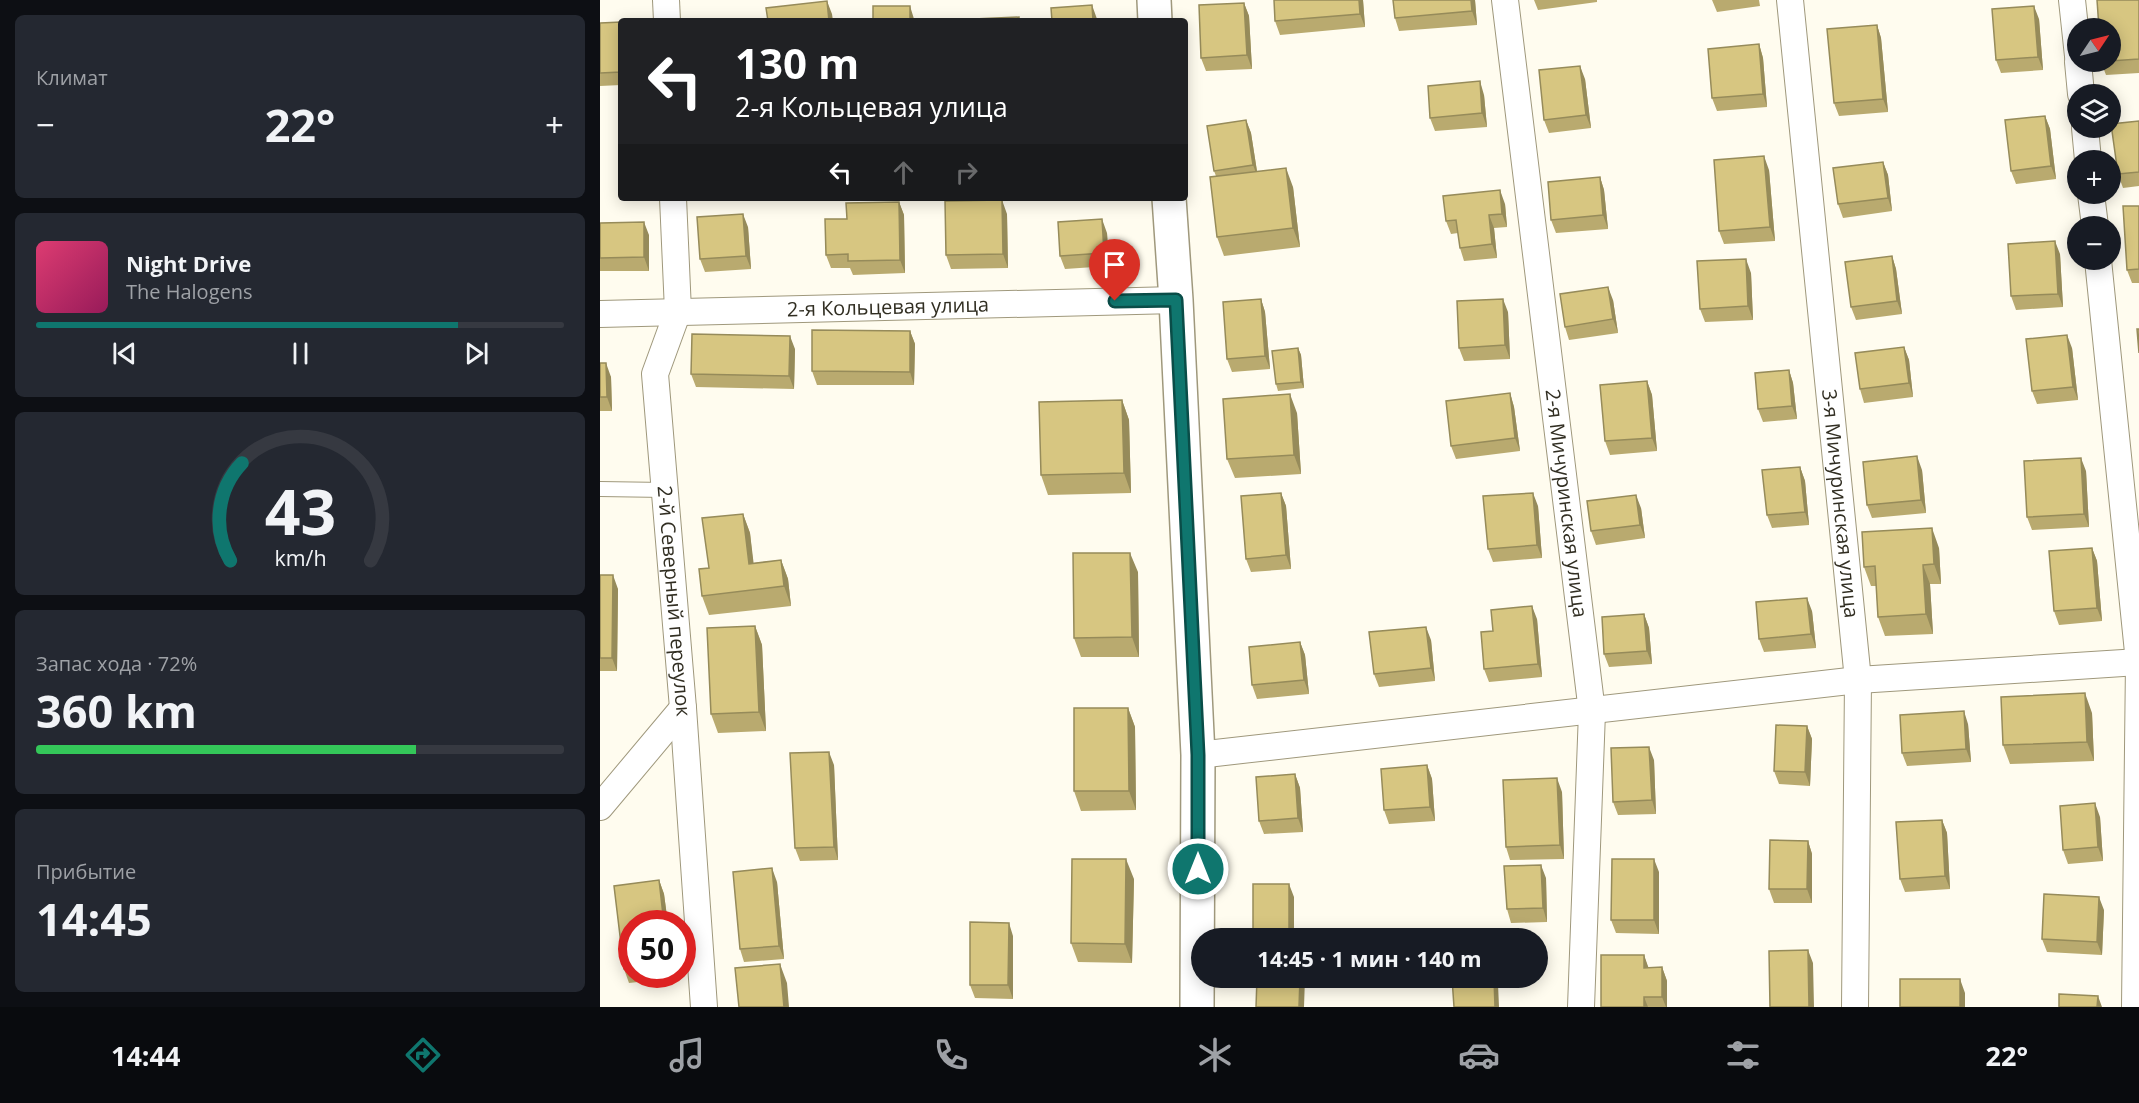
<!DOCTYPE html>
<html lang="ru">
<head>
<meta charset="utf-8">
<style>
  body { margin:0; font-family:"Open Sans",sans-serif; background:#242831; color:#f1f3f6; height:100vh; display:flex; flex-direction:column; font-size:22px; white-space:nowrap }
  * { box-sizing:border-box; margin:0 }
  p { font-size:20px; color:#9ea1a6 }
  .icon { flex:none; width:33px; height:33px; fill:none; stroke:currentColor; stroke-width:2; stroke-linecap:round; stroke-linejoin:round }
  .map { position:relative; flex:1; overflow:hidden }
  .side { display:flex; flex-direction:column; gap:15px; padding:15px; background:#0d0f14; width:600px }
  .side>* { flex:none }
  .banner { position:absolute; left:18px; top:18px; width:570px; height:183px; border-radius:6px; box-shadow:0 3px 15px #0003; background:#202124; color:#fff; overflow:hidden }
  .needle { width:39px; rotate:55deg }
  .fabs { position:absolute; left:1467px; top:18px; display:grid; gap:12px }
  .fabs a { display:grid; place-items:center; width:54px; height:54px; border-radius:50%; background:#171b24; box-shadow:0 3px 15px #0003; font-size:30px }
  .speed { position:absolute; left:18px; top:910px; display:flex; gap:12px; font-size:30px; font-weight:700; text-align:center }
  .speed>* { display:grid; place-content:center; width:78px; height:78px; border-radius:50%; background:#171b24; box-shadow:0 3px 15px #0003; line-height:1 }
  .speed .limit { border:9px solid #d22; background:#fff; color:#111 }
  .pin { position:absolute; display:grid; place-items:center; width:51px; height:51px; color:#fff; margin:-62px -26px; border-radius:50% 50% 50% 0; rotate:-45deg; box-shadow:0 0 6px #0007 }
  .pin .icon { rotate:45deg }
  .me { position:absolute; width:66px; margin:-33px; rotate:0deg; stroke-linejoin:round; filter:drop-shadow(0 0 4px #0008) }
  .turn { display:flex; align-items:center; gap:21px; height:126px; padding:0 18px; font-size:27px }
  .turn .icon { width:78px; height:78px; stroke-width:2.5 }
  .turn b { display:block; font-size:42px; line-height:51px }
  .lanes { display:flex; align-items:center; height:57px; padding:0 18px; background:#0003; justify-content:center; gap:30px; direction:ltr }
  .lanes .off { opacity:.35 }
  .big { font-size:45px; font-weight:700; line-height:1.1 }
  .side .tile { flex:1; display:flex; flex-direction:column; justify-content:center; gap:9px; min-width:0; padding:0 21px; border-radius:9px; background:#242831 }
  .side .dial { align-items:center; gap:0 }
  .dial svg { height:156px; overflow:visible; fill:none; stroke:#363941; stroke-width:7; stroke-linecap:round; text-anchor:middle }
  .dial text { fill:#f1f3f6; stroke:none }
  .song { display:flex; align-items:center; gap:18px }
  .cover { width:72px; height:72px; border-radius:9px; background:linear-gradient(135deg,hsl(340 70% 55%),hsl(330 70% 35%)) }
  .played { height:6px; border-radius:3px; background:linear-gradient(90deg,#0f766e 80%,#363941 80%) }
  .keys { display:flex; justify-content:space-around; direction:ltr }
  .heat { display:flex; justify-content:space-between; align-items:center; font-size:33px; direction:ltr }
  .charge { height:9px; border-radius:4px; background:linear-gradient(90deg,#34c759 72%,#363941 0) }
  .trip { position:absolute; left:591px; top:928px; width:357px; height:60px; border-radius:30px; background:#171b24; box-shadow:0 3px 15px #0003; font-weight:700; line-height:60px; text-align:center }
  .menu { display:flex; height:96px; justify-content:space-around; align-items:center; background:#090b0e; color:#9ea1a6 }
  .menu .icon { width:42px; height:42px }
  .menu .current { color:#0f766e }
  .menu b { font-size:27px; color:#f1f3f6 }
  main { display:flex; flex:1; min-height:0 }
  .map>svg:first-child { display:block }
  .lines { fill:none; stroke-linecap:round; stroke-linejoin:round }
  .lane-casing { stroke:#9f987c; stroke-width:16 }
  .street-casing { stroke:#9f987c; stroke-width:28 }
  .secondary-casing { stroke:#9f987c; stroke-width:36 }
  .lane { stroke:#fff; stroke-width:14 }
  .street { stroke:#fff; stroke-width:26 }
  .secondary { stroke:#fff; stroke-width:33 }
  .wall { fill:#b9aa6f }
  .shaded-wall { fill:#968b5a }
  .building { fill:#d7c681; stroke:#968b5a; stroke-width:1.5 }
  .route-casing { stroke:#0a4d48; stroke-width:15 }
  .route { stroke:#0f766e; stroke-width:10 }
  .labels { text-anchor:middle; stroke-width:6; stroke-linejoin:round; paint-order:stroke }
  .street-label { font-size:20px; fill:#312e22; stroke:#fff }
</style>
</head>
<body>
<main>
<section class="side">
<div class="tile"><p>Климат</p>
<div class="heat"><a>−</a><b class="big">22°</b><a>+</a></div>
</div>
<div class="tile">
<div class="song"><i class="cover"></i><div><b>Night Drive</b><p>The Halogens</p></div></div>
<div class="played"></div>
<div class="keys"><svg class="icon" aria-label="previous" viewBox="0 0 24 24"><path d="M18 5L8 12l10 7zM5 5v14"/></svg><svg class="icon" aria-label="pause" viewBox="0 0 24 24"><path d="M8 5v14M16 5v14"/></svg><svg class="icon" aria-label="next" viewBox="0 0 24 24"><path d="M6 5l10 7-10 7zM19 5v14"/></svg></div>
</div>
<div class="tile dial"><svg viewBox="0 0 100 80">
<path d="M14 69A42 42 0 1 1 86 69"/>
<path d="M14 69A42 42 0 0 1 20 19" stroke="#0f766e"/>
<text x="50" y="56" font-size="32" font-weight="700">43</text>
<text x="50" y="72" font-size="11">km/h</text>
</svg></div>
<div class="tile"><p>Запас хода · 72%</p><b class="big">360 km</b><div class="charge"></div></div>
<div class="tile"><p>Прибытие</p><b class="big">14:45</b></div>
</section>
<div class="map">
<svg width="1539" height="1007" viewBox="0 0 1539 1007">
  <rect width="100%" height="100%" fill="#fffcef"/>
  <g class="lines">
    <defs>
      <path id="lane" d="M0,489L65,490"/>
      <g id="street">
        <path d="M66,0L67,21"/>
        <path id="s1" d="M905,0L992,712L981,1007"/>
        <path id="s2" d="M1190,0L1258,680L1255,1007"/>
        <path d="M1472,0L1478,56"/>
        <path d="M1478,62L1481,94"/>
        <path d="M1485,128L1488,160"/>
        <path d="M1491,194L1495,226"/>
        <path id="s3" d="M73,198L78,311L55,374L83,708L104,1007"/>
        <path d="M1498,260L1539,662L1535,1007"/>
        <path id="s4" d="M0,314L576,300"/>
        <path d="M598,755L1258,680L1539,662"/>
        <path d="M0,807L83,708"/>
      </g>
      <path id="secondary" d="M554,0L555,21
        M569,198L576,300L598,755L597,1007"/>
    </defs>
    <!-- lane casing -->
    <use href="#lane" class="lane-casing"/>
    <!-- street casing -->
    <use href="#street" class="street-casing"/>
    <!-- secondary casing -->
    <use href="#secondary" class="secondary-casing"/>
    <!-- lane -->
    <use href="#lane" class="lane"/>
    <!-- street -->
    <use href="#street" class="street"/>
    <!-- secondary -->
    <use href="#secondary" class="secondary"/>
  </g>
  <!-- wall -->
  <path class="wall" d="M763,0L765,27L680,35L675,21Z
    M875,0L877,25L799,31L795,18Z
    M934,0H997V2L938,10Z
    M1112,0H1159L1160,6L1117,12Z
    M1539,0V73L1506,75L1501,62Z
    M644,3L649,16L652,69L606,71L601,58Z
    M1439,19L1443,70L1401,73L1396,60Z
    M21,22V85L0,86V23Z
    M1277,25L1281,38L1288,112L1239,116L1234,103Z
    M1159,44L1163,58L1167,107L1117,111L1112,98Z
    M985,79L991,128L949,133L944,120Z
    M884,95L887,127L835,131L830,118Z
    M1445,116L1450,129L1456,179L1416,184L1411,171Z
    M646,120L651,133L657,171L693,187L700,247L624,256L617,237L616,176L614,171Z
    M1539,121V186L1523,188L1518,174Z
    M1283,162L1288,175L1292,211L1243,218L1238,204Z
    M1169,170L1175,241L1124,244L1119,231Z
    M1000,177L1004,190L1008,229L956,233L951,220Z
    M299,202L304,215L305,273L253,275L250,268H231L226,255L247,219Z
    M905,204L907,227L894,228L897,258L864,261L860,248L858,233L851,234L846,221Z
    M1539,206V283H1532L1527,270Z
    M407,214L408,268L351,269L346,255Z
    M0,223L49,235V271H0Z
    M148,227L151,269L105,272L100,259Z
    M507,233L509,266L465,269L460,256Z
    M1460,254L1463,307L1416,310L1411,296Z
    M1292,256L1296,269L1302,314L1256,320L1251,307Z
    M1151,273L1153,320L1105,322L1100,309Z
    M661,299L665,312L670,369L632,372L627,359Z
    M1013,300L1018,333L969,340L965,327Z
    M908,312L910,359L864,361L859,348Z
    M310,331L315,344L314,385H217L212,371Z
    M1304,347L1309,360L1313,397L1264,403L1260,389Z
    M698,348L701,355L704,388L678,391L676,384Z
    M1472,348L1478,400L1437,404L1432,391Z
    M195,349L194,389L96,387L91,374Z
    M0,363L11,377L12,411H0Z
    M1189,370L1193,383L1197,419L1163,422L1158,409Z
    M1047,381L1052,395L1057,451L1010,455L1005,441Z
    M910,393L914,407L920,451L856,459L851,446Z
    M522,400L529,420L531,493L448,495L441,475Z
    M697,413L701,474L635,478L627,459Z
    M1200,467L1205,481L1209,525L1172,528L1167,515Z
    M1322,470L1326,513L1272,518L1267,505Z
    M1486,471L1489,527L1432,530L1427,517Z
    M681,493L686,506L691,569L651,572L646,559Z
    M938,506L942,558L893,562L888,549Z
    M1041,508L1045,538L996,545L991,531Z
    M143,514L150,533L153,563L181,560L188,579L191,606L109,615L102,596L109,568Z
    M1339,548L1341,584H1330L1333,634L1285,636L1278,617L1276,586H1271L1264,567Z
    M1492,548L1497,561L1502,621L1459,625L1454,611Z
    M538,572L539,657H481L474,638Z
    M0,575L18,589L17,671H0Z
    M1212,611L1216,648L1164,652L1159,639Z
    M1044,614L1049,628L1052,664L1009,667L1004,654Z
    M937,619L942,677L889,682L884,669L893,631Z
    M155,626L162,645L166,731L118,733L111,714Z
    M831,640L835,681L779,687L774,674Z
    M700,642L705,655L709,694L657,699L652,685Z
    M528,708L535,727L536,810L481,811L474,791Z
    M1492,713L1494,761L1410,764L1403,745Z
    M1368,724L1371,762L1307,766L1302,753Z
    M1207,726L1212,739L1210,786L1179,784L1174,771Z
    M1054,760L1056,814L1018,815L1013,802Z
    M234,765L238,860L200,861L195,848Z
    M827,765L832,779L835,821L789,824L784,810Z
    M695,774L700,788L703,832L664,834L659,821Z
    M962,792L964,859L910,860L906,847Z
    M1500,817L1503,861L1468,864L1463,850Z
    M1342,820L1347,833L1350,889L1305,892L1300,879Z
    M1208,841L1212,854V903H1174L1169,889Z
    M1059,872V934L1016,933L1011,920Z
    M946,878L947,922L911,923L907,909Z
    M534,879L532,963L478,962L471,943Z
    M59,880L64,894L68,924H32V975H74V978L29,983L24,969L14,886Z
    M177,882L184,959L144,962L140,949Z
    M1504,910L1502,955L1447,952L1442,939Z
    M413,936V999L375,998L370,985Z
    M1044,955L1048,968L1062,967L1067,981V1007H1001Z"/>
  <!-- shaded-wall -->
  <path class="shaded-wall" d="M759,0H763L765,27L760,14Z
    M871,0H875L877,25L872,11Z
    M227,1L232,14L233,21H229Z
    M644,3L649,16L652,69L647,55Z
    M492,5L497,19V21H493Z
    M310,6L314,19V21H310Z
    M1434,6L1439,19L1443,70L1438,57Z
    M1277,25L1281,38L1288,112L1283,99Z
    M1159,44L1163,58L1167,107L1163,94Z
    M980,66L985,79L991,128L986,115Z
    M880,81L884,95L887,127L882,113Z
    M1445,116L1450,129L1456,179L1451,166Z
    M646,120L651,133L658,178L653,165Z
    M1164,156L1169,170L1175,241L1170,227Z
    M1283,162L1288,175L1292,211L1288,198Z
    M686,168L693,187L700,247L693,228Z
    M1000,177L1004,190L1008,229L1003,215Z
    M900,190L905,204L907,227L902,214Z
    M402,200L407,214L408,268L403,254Z
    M299,202L304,215L305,273L300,260Z
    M143,214L148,227L151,269L146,256Z
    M889,215L894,228L897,258L892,244Z
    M502,219L507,233L509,266L504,253Z
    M44,222L49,235V271L44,257Z
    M1455,241L1460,254L1463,307L1458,294Z
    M1292,256L1296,269L1302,314L1297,301Z
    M1146,259L1151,273L1153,320L1148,306Z
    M1008,287L1013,300L1018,333L1013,319Z
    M661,299L665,312L670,369L665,356Z
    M903,299L908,312L910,359L905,345Z
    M310,331L315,344L314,385L310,372Z
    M1467,335L1472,348L1478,400L1473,387Z
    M190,336L195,349L194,389L189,376Z
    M1304,347L1309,360L1313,397L1309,383Z
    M698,348L701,355L704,388L701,382Z
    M6,363L11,377L12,411L7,397Z
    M1189,370L1193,383L1197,419L1192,406Z
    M1047,381L1052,395L1057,451L1052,438Z
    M910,393L914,407L920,451L915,438Z
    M690,394L697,413L701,474L694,455Z
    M522,400L529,420L531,493L524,473Z
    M1317,456L1322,470L1326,513L1321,500Z
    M1481,458L1486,471L1489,527L1484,514Z
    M1200,467L1205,481L1209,525L1205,512Z
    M681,493L686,506L691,569L686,555Z
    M933,493L938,506L942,558L937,545Z
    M1036,495L1041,508L1045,538L1040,525Z
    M143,514L150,533L156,583L149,564Z
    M1332,528L1339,548L1341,584L1334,564Z
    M1492,548L1497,561L1502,621L1497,608Z
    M530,553L538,572L539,657L532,637Z
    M181,560L188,579L191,606L184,586Z
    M1323,565L1330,584L1333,634L1326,614Z
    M13,575L18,589L17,671L12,658Z
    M1207,598L1212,611L1216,648L1211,634Z
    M932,606L937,619L942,677L938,664Z
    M1044,614L1049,628L1052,664L1047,651Z
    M155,626L162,645L166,731L159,712Z
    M826,627L831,640L835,681L831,668Z
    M700,642L705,655L709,694L704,680Z
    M1485,693L1492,713L1494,761L1487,742Z
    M528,708L535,727L536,810L529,791Z
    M1364,711L1368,724L1371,762L1366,749Z
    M1207,726L1212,739L1210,786L1205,772Z
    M1049,747L1054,760L1056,814L1052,800Z
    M229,752L234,765L238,860L234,847Z
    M827,765L832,779L835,821L830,807Z
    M695,774L700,788L703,832L698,818Z
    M957,778L962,792L964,859L960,845Z
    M1495,803L1500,817L1503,861L1498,847Z
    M1342,820L1347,833L1350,889L1345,876Z
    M1208,841L1212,854V903L1207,889Z
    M526,859L534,879L532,963L525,944Z
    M1054,859L1059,872V934L1054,920Z
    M941,865L946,878L947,922L943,908Z
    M172,868L177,882L184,959L179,946Z
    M59,880L64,894L68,924H64Z
    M689,884L694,897V939H689Z
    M1499,897L1504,910L1502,955L1497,942Z
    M409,923L413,936V999L408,985Z
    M1208,950L1213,963L1214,1007H1209Z
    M1044,955L1049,969L1044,968Z
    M180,964L187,983L189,1007H184Z
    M1062,967L1067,981V1007H1066L1062,997Z
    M700,978H705L704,1007H699Z
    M894,978H896L898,984L899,1007H895Z
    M1360,979L1365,993V1007H1360Z
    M1498,996L1502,1007H1497Z
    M1044,997L1048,1007H1044Z"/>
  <!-- building -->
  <path class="building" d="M674,0H759L760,14L675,21Z
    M793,0H871L872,11L795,18Z
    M1497,0H1539V59L1510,61V28H1499Z
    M227,1L229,21H168L166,8Z
    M644,3L647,55L601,58L599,5Z
    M492,5L493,21H452L451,8Z
    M273,6H310V21H273Z
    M1434,6L1438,57L1396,60L1392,9Z
    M419,17V21H352V20Z
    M21,22V72L0,73V23Z
    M1277,25L1283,99L1234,103L1227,29Z
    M1159,44L1163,94L1112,98L1108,49Z
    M980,66L986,115L944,120L939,70Z
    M880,81L882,113L830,118L828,86Z
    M1445,116L1451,166L1411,171L1405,120Z
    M646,120L653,165L614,171L607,126Z
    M1539,121V172L1518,174L1511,124Z
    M1164,156L1170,227L1119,231L1114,160Z
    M1283,162L1288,198L1238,204L1233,168Z
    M686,168L693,228L617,237L610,177Z
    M1000,177L1003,215L951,220L948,182Z
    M900,190L902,214L889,215L892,244L860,248L856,220L846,221L843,196Z
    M402,200L403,254L346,255L345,201Z
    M299,202L300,260L248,261V254L226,255L225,219H247L246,203Z
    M1523,206H1539V269L1527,270Z
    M143,214L146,256L100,259L97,217Z
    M502,219L504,253L460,256L458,222Z
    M44,222V257L0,258V223Z
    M1455,241L1458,294L1411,296L1408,244Z
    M1292,256L1297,301L1251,307L1245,262Z
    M1146,259L1148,306L1100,309L1097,261Z
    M1008,287L1013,319L965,327L960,294Z
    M661,299L665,356L627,359L623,302Z
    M903,299L905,345L859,348L857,301Z
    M1537,329H1539V353Z
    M212,330L310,331V372L212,371Z
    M92,334L190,336L189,376L91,374Z
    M1467,335L1473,387L1432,391L1426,339Z
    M1304,347L1309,383L1260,389L1255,353Z
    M698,348L701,382L676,384L672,351Z
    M0,363H6L7,397H0Z
    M1189,370L1192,406L1158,409L1155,373Z
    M1047,381L1052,438L1005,441L1000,385Z
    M910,393L915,438L851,446L846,401Z
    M690,394L694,455L627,459L623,399Z
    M522,400L524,473L441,475L439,402Z
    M1317,456L1321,500L1267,505L1263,462Z
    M1481,458L1484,514L1427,517L1424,461Z
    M1200,467L1205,512L1167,515L1162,470Z
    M681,493L686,555L646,559L641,496Z
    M933,493L937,545L888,549L883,496Z
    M1036,495L1040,525L991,531L987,501Z
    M143,514L149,564L181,560L184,586L102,596L99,569L109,568L102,518Z
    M1332,528L1334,564L1323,565L1326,614L1278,617L1275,566L1264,567L1262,532Z
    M1492,548L1497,608L1454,611L1449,551Z
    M473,553H530L532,637L474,638Z
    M0,575H13L12,658H0Z
    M1207,598L1211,634L1159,639L1156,602Z
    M932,606L938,664L884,669L881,632L893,631L891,610Z
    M1044,614L1047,651L1004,654L1002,617Z
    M155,626L159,712L111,714L107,628Z
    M826,627L831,668L774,674L769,632Z
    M700,642L704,680L652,685L649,647Z
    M1485,693L1487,742L1403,745L1401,697Z
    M474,708H528L529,791H474Z
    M1364,711L1366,749L1302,753L1300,715Z
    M1176,725L1207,726L1205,772L1174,771Z
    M1049,747L1052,800L1013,802L1011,748Z
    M229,752L234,847L195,848L190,753Z
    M827,765L830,807L784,810L781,769Z
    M695,774L698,818L659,821L656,777Z
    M957,778L960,845L906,847L903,780Z
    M1495,803L1498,847L1463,850L1460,806Z
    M1342,820L1345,876L1300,879L1296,822Z
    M1170,840L1208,841L1207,889H1169Z
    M472,859H526L525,944L471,943Z
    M1012,859H1054V920H1011Z
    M941,865L943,908L907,909L904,866Z
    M172,868L179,946L140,949L133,872Z
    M59,880L64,924H32V969H24L14,886Z
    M653,884H689V939H653Z
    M1444,894L1499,897L1497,942L1442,939Z
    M370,922L409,923L408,985H370Z
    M1208,950L1209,1007H1170L1169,951Z
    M1001,955H1044V968L1062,967V997H1044V1007H1001Z
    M180,964L184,1007H139L135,968Z
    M657,978H700L699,1007H656Z
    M852,978H894L895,1007H854Z
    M1300,979H1360V1007H1300Z
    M1459,994L1498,996L1497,1007H1459Z"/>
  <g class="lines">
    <defs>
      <path id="route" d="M515,301L576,300L598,755V869"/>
    </defs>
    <!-- route casing -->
    <use href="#route" class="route-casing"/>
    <!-- route -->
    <use href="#route" class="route"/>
  </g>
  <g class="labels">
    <!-- street labels -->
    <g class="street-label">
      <text dy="7" stroke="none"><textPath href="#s4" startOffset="288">2-я Кольцевая улица</textPath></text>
      <text dy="7" stroke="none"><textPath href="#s1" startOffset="507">2-я Мичуринская улица</textPath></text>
      <text dy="7" stroke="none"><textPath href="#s2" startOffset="506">3-я Мичуринская улица</textPath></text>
      <text dy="7" stroke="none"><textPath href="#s3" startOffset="408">2-й Северный переулок</textPath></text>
    </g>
  </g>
</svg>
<div class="fabs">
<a><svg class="needle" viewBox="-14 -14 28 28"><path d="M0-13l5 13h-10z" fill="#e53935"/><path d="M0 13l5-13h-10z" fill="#9ea1a6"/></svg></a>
<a><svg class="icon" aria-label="layers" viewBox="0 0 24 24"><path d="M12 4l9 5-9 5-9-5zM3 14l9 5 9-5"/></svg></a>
<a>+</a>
<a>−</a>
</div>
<div class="speed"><div class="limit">50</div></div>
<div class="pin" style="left:515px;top:301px;background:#d93025"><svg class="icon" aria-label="arrive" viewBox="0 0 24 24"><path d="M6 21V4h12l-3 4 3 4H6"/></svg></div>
<svg class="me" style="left:598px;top:869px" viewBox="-20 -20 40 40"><circle r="17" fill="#0f766e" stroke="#fff" stroke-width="3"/><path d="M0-11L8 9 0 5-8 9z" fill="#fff"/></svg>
<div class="trip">14:45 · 1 мин · 140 m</div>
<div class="banner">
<div class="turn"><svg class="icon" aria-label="left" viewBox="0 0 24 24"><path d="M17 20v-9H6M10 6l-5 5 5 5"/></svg><div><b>130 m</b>2-я Кольцевая улица</div></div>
<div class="lanes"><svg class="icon" aria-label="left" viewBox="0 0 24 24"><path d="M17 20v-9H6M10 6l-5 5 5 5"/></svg><svg class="icon off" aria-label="ahead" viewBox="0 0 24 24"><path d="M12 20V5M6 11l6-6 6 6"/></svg><svg class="icon off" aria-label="right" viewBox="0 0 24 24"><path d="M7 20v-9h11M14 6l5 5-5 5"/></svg></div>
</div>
</div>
</main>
<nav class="menu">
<b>14:44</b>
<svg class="icon current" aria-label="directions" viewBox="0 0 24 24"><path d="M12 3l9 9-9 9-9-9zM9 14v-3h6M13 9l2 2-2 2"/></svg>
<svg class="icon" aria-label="music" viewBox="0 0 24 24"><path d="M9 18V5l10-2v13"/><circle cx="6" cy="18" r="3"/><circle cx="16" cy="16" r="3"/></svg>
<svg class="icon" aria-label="phone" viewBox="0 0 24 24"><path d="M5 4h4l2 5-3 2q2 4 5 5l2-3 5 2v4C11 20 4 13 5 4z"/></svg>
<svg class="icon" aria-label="climate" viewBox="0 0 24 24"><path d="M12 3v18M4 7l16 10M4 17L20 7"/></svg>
<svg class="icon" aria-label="car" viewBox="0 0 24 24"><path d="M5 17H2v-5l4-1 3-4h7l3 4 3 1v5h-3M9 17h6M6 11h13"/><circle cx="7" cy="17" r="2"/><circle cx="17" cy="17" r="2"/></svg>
<svg class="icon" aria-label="filters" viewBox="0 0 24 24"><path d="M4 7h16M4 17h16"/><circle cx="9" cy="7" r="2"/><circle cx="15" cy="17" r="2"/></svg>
<b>22°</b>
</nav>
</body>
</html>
